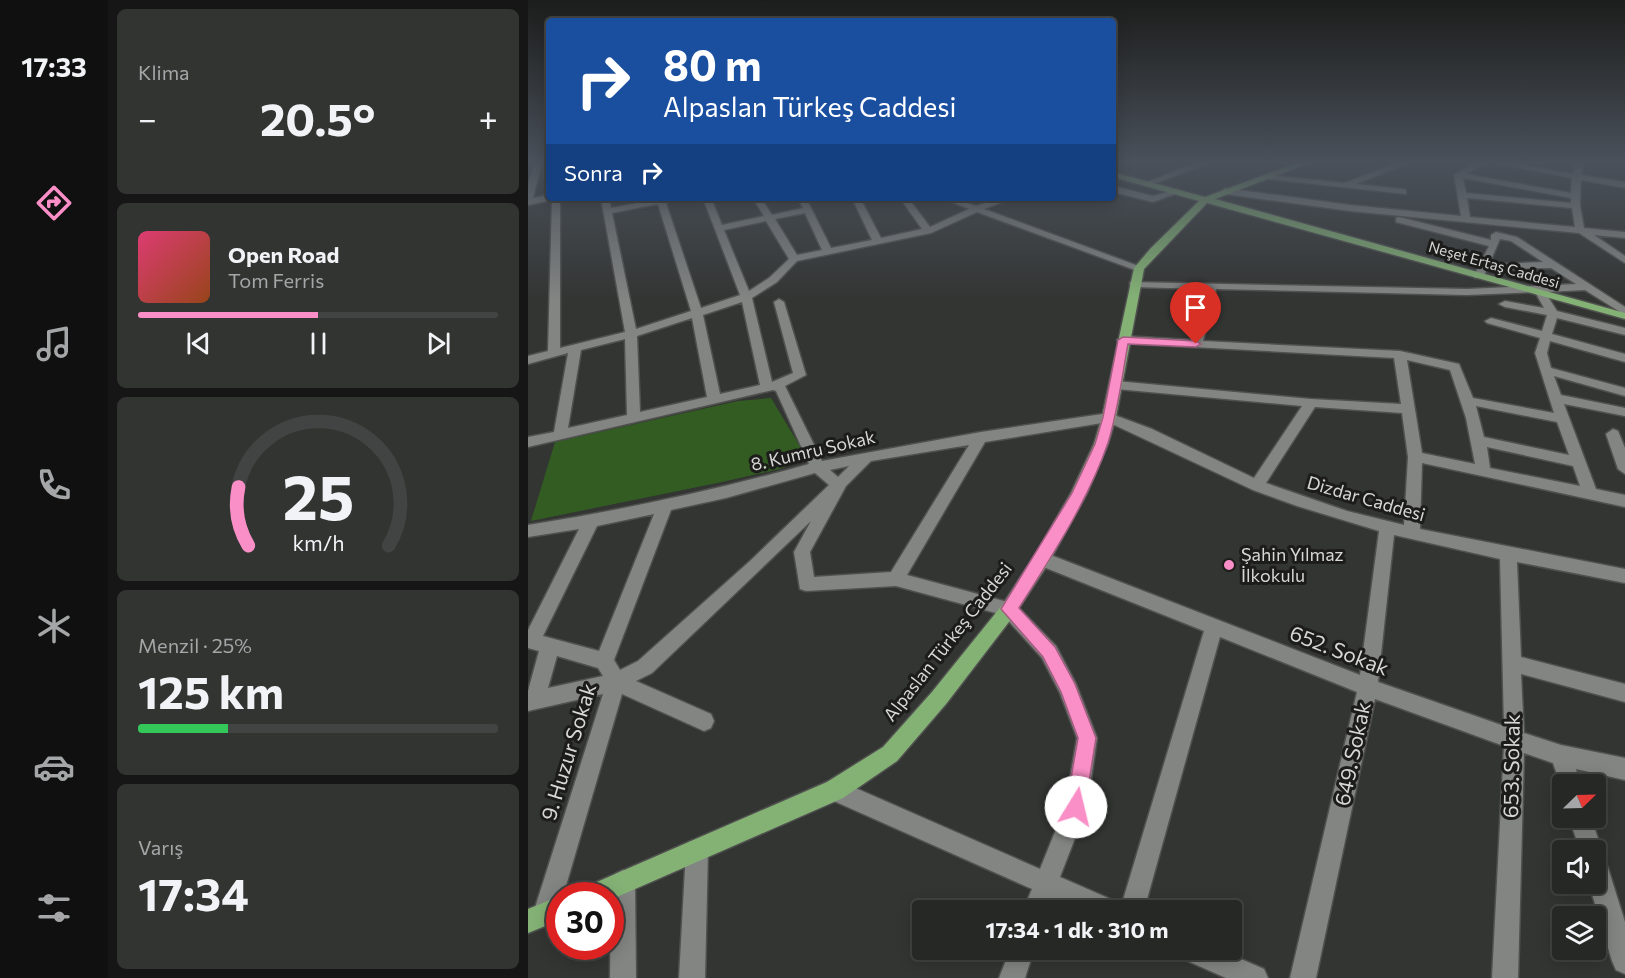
<!DOCTYPE html>
<html lang="tr">
<head>
<meta charset="utf-8">
<style>
  body { margin:0; font-family:Commissioner,sans-serif; background:#323432; color:#f1f3f6; height:100vh; display:flex; flex-direction:column; font-size:22px; white-space:nowrap }
  * { box-sizing:border-box; margin:0 }
  p { font-size:20px; color:#a4a6a7 }
  .icon { flex:none; width:33px; height:33px; fill:none; stroke:currentColor; stroke-width:2; stroke-linecap:round; stroke-linejoin:round }
  .map { position:relative; flex:1; overflow:hidden }
  .panel { display:flex; flex-direction:column; gap:9px; padding:9px; background:#151615; width:420px }
  .panel>* { flex:none }
  .top-card { position:absolute; left:18px; top:18px; width:570px; height:183px; border-radius:6px; box-shadow:0 3px 15px #0003,0 0 0 2px #424443; background:#1a4fa0; color:#fff; overflow:hidden }
  .needle { width:39px; rotate:67deg }
  .tools { position:absolute; left:1024px; top:774px; display:grid; gap:12px }
  .tools a { display:grid; place-items:center; width:54px; height:54px; border-radius:6px; background:#262826; box-shadow:0 3px 15px #0003,0 0 0 2px #424443; font-size:30px }
  .speed { position:absolute; left:18px; top:882px; display:flex; gap:12px; font-size:30px; font-weight:700; text-align:center }
  .speed>* { display:grid; place-content:center; width:78px; height:78px; border-radius:50%; background:#262826; box-shadow:0 3px 15px #0003,0 0 0 2px #424443; line-height:1 }
  .speed .limit { border:9px solid #d22; background:#fff; color:#111 }
  .pin { position:absolute; display:grid; place-items:center; width:51px; height:51px; color:#fff; margin:-62px -26px; border-radius:50% 50% 50% 0; rotate:-45deg; box-shadow:0 0 6px #0007 }
  .pin .icon { rotate:45deg }
  .me { position:absolute; width:66px; margin:-33px; rotate:9deg; stroke-linejoin:round; filter:drop-shadow(0 0 4px #0008) }
  .turn { display:flex; align-items:center; gap:21px; height:126px; padding:0 18px; font-size:27px }
  .turn .icon { width:78px; height:78px; stroke-width:2.5 }
  .turn b { display:block; font-size:42px; line-height:51px }
  .then { display:flex; align-items:center; height:57px; padding:0 18px; background:#0003; gap:12px; font-size:22px }
  .big { font-size:45px; font-weight:700; line-height:1.1 }
  .panel .card { flex:1; display:flex; flex-direction:column; justify-content:center; gap:9px; min-width:0; padding:0 21px; border-radius:9px; background:#323432 }
  .panel .dial { align-items:center; gap:0 }
  .dial svg { height:156px; overflow:visible; fill:none; stroke:#424443; stroke-width:7; stroke-linecap:round; text-anchor:middle }
  .dial text { fill:#f1f3f6; stroke:none }
  .song { display:flex; align-items:center; gap:18px }
  .cover { width:72px; height:72px; border-radius:9px; background:linear-gradient(135deg,hsl(340 70% 55%),hsl(20 70% 35%)) }
  .played { height:6px; border-radius:3px; background:linear-gradient(90deg,#fa8fc7 50%,#424443 50%) }
  .keys { display:flex; justify-content:space-around; direction:ltr }
  .heat { display:flex; justify-content:space-between; align-items:center; font-size:33px; direction:ltr }
  .charge { height:9px; border-radius:4px; background:linear-gradient(90deg,#34c759 25%,#424443 0) }
  .trip { position:absolute; left:384px; top:900px; width:330px; height:60px; border-radius:6px; background:#262826; box-shadow:0 3px 15px #0003,0 0 0 2px #424443; font-weight:700; line-height:60px; text-align:center }
  main { display:flex; flex:1; min-height:0 }
  .tab-bar { display:flex; flex-direction:column; width:108px; justify-content:space-around; align-items:center; background:#0f100f; color:#a4a6a7 }
  .tab-bar .icon { width:42px; height:42px }
  .tab-bar .selected { color:#fa8fc7 }
  .tab-bar b { font-size:27px; color:#f1f3f6 }
  .map>svg:first-child { display:block }
  .green { fill:#325c22 }
  .lines { fill:none; stroke-linecap:round; stroke-linejoin:round }
  .minor-casing { stroke:#50514f; stroke-width:3 }
  .major-casing { stroke:#50514f; stroke-width:3 }
  .minor { fill:#838583; fill-rule:evenodd }
  .major { fill:#84b275; fill-rule:evenodd }
  .route { fill:#fa8fc7; stroke:#a25d81; stroke-width:1.5 }
  .poi-dot { fill:#fa8fc7; stroke:#1c1c1b; stroke-width:2 }
  .labels { text-anchor:middle; stroke-width:6; stroke-linejoin:round; paint-order:stroke }
  .far-street-label { font-size:15px; fill:#d7d8d6; stroke:#1c1c1b }
  .street-label { font-size:18px; fill:#d7d8d6; stroke:#1c1c1b }
  .poi-label { font-size:18px; fill:#d7d8d6; stroke:#1c1c1b; text-anchor:start }
  .near-street-label { font-size:21px; fill:#d7d8d6; stroke:#1c1c1b }
</style>
</head>
<body>
<main>
<nav class="tab-bar">
<b>17:33</b>
<svg class="icon selected" aria-label="directions" viewBox="0 0 24 24"><path d="M12 3l9 9-9 9-9-9zM9 14v-3h6M13 9l2 2-2 2"/></svg>
<svg class="icon" aria-label="music" viewBox="0 0 24 24"><path d="M9 18V5l10-2v13"/><circle cx="6" cy="18" r="3"/><circle cx="16" cy="16" r="3"/></svg>
<svg class="icon" aria-label="phone" viewBox="0 0 24 24"><path d="M5 4h4l2 5-3 2q2 4 5 5l2-3 5 2v4C11 20 4 13 5 4z"/></svg>
<svg class="icon" aria-label="climate" viewBox="0 0 24 24"><path d="M12 3v18M4 7l16 10M4 17L20 7"/></svg>
<svg class="icon" aria-label="car" viewBox="0 0 24 24"><path d="M5 17H2v-5l4-1 3-4h7l3 4 3 1v5h-3M9 17h6M6 11h13"/><circle cx="7" cy="17" r="2"/><circle cx="17" cy="17" r="2"/></svg>
<svg class="icon" aria-label="filters" viewBox="0 0 24 24"><path d="M4 7h16M4 17h16"/><circle cx="9" cy="7" r="2"/><circle cx="15" cy="17" r="2"/></svg>
</nav>
<section class="panel">
<div class="card"><p>Klima</p>
<div class="heat"><a>−</a><b class="big">20.5°</b><a>+</a></div>
</div>
<div class="card">
<div class="song"><i class="cover"></i><div><b>Open Road</b><p>Tom Ferris</p></div></div>
<div class="played"></div>
<div class="keys"><svg class="icon" aria-label="previous" viewBox="0 0 24 24"><path d="M18 5L8 12l10 7zM5 5v14"/></svg><svg class="icon" aria-label="pause" viewBox="0 0 24 24"><path d="M8 5v14M16 5v14"/></svg><svg class="icon" aria-label="next" viewBox="0 0 24 24"><path d="M6 5l10 7-10 7zM19 5v14"/></svg></div>
</div>
<div class="card dial"><svg viewBox="0 0 100 80">
<path d="M14 69A42 42 0 1 1 86 69"/>
<path d="M14 69A42 42 0 0 1 9 39" stroke="#fa8fc7"/>
<text x="50" y="56" font-size="32" font-weight="700">25</text>
<text x="50" y="72" font-size="11">km/h</text>
</svg></div>
<div class="card"><p>Menzil · 25%</p><b class="big">125 km</b><div class="charge"></div></div>
<div class="card"><p>Varış</p><b class="big">17:34</b></div>
</section>
<div class="map">
<svg width="1097" height="978" viewBox="0 0 1097 978">
  <rect width="100%" height="100%" fill="#333533"/>
  <!-- green -->
  <path class="green" d="M243,398L273,448L268,463L252,469L194,482L3,521L27,442L210,401Z"/>
  <g class="lines">
    <defs>
      <path id="minor" d="M6,163H14L5,198L21,195V198H32V348L97,332L73,198H81L83,208L136,198H154L138,203L173,308L212,295L175,198H183L194,225L236,216L225,198H233L244,215L275,208L270,198H278L303,248L344,240L324,198H332L353,238L394,229L372,198H380L402,227L441,209L414,198H426L448,206L471,198H485L456,209L616,268L607,270L449,212L403,233L269,261L249,282L224,298L244,382L265,373L246,302L251,299L256,302L278,375L257,386L294,461L453,432L581,413L624,429L726,478L774,406L588,389L582,385L588,381L783,399L873,404L866,358L591,343L589,340L595,336L663,340L677,289L606,287L602,286V282L939,289L1048,284L1023,268L966,269L965,267L970,264L1015,262L983,241L972,239L956,276L947,278L946,276L961,246L868,222V218L871,217L963,240V235L968,232L989,237L1097,307V315L1057,290L1017,292L1029,311L1097,328V335L1029,318L1024,334L1097,354V362L1022,341L1019,353L1023,368L1097,388V396L1026,376L1033,395L1097,408V416L1036,404L1068,489L1097,495V507L894,463L892,529L1097,569V583L989,562L993,657L1097,684V702L993,674L996,733L1033,745L1097,758V780L1048,769L1052,784H1035V792L1025,763L996,753L990,978H964L976,746L847,699L788,978H762L829,692L692,637L616,910H592L676,631L508,564L506,559L508,554L514,552L520,554L832,675L851,531L769,506L725,490L580,422L457,442L379,575L487,604L528,646L548,684L569,738L559,807L532,877L587,901L590,910H552L524,898L519,910H495L504,889L299,798L296,790L299,782L307,779L512,869L537,807L549,738L532,693L514,658L475,615L368,586L278,591L272,589L266,552L283,521L124,673L108,681L183,714L186,721L183,728L176,731L94,694L35,896H32V906L26,923L17,926L8,923L5,914L75,694L0,711V691L11,651L0,648V630L51,529L0,537V525C95,510 188,490 281,464L248,391L245,390L0,447V437L26,432L40,353L0,364V356L20,351L24,200L0,205V185ZM130,204L163,311L108,329L84,213ZM277,213L294,250L269,255L247,219ZM238,221L261,259L241,278L221,291L196,230ZM688,289L939,295L1007,292L1016,308L977,301L971,304L977,307L1019,315L1014,331L963,318L957,321L959,323L1012,338L1007,353L1026,413L945,398L931,364L872,351L675,341ZM214,302L232,385L192,394L175,315ZM164,318L179,397L112,412L109,336ZM97,339L99,415L40,428L53,350ZM879,360L922,370L938,418L947,464L894,453ZM948,406L1029,422L1041,455L956,437ZM787,407L874,413L880,457L876,525L819,511L738,483ZM441,445L363,572L286,577L282,552L318,486L343,461ZM959,447L1045,466L1052,486L962,468ZM321,466L310,477L302,470ZM287,473L301,485L222,561L110,661L92,670L86,660L143,510L198,498ZM126,514L71,651L15,636L69,526ZM866,535L972,559L976,726L850,682ZM29,656L70,668L75,676L20,688Z
        M668,163H681L623,185L616,183Z
        M869,163H881L828,184L875,189L878,190V194L740,179L736,177L740,175L817,183Z
        M947,163H958L938,174L1043,193L1044,178L965,163H985L1045,174L1048,163H1056L1053,175L1097,182V188L1053,180L1052,205L1056,228L1097,232V238L1066,235L1097,256V263L1051,233L822,211L697,194L693,191L697,188L822,205L933,216L926,175ZM935,178L1043,198V203L938,193ZM939,198L1044,208L1047,227L942,217Z
        M585,186L625,196L649,189L653,192L625,202L585,192Z
        M1085,429L1090,431L1097,448V474L1090,469L1078,434Z
        M1041,818H1063L1074,850L1071,858L1076,860L1080,868L1097,922V974L1088,970L1084,961L1061,884H1068V850H1052Z
        M169,839L177,842L180,850L177,978H151L158,850L161,842Z
        M95,870L103,874L107,882L108,978H82L83,882L87,874Z
        M482,950H506L497,978H471Z
        M652,950H692L736,969L740,978H698L655,959Z"/>
      <path id="major" d="M769,163H781L687,199L1097,313V319L679,203L616,269L588,417L580,444L559,493L520,564L487,614L418,704L369,761L315,798L82,900V896H51L55,888L299,782L355,747L404,692L475,604L508,554L543,493L566,444L574,417L606,268L623,248L671,201L585,177V172L677,197Z
        M32,896V920L0,933V909Z"/>
    </defs>
    <!-- minor casing -->
    <use href="#minor" class="minor-casing"/>
    <!-- major casing -->
    <use href="#major" class="major-casing"/>
    <!-- minor -->
    <use href="#minor" class="minor"/>
    <!-- major -->
    <use href="#major" class="major"/>
  </g>
  <!-- sky -->
  <linearGradient id="sky" x2="0" y2="1"><stop stop-color="#1c1d1c"/><stop offset="0.54" stop-color="#4a515b"/><stop offset="1" stop-color="#4a515b" stop-opacity="0"/></linearGradient>
  <rect width="1097" height="300" fill="url(#sky)"/>
  <!-- route -->
  <path class="route" d="M595,337L668,341L673,344L668,347L600,344C594,377 590,411 580,443C560,501 524,556 491,608L527,647L547,684L568,738L557,807L555,814L548,817L540,814L538,807L550,738L533,692L515,657L473,609L544,493L567,444L575,417L590,340Z"/>
  <!-- markers -->
  <circle class="poi-dot" cx="701" cy="565" r="6"/>
  <g class="labels">
    <!-- far-street labels -->
    <g class="far-street-label">
      <text transform="translate(966 265) rotate(16)" y="5">Neşet Ertaş Caddesi</text>
    </g>
    <!-- street labels -->
    <g class="street-label">
      <text transform="translate(285 451) rotate(-13)" y="6">8. Kumru Sokak</text>
      <text transform="translate(838 499) rotate(16)" y="6">Dizdar Caddesi</text>
      <text transform="translate(420 642) rotate(-52)" y="6">Alpaslan Türkeş Caddesi</text>
    </g>
    <!-- poi labels -->
    <g class="poi-label">
      <text x="713" y="561">Şahin Yılmaz<tspan x="713" dy="21">İlkokulu</tspan></text>
    </g>
    <!-- near-street labels -->
    <g class="near-street-label">
      <text transform="translate(811 651) rotate(21)" y="7">652. Sokak</text>
      <text transform="translate(41 752) rotate(-73)" y="7">9. Huzur Sokak</text>
      <text transform="translate(825 754) rotate(-78)" y="7">649. Sokak</text>
      <text transform="translate(984 766) rotate(-89)" y="7">653. Sokak</text>
    </g>
  </g>
</svg>
<div class="tools">
<a><svg class="needle" viewBox="-14 -14 28 28"><path d="M0-13l5 13h-10z" fill="#e53935"/><path d="M0 13l5-13h-10z" fill="#a4a6a7"/></svg></a>
<a><svg class="icon" aria-label="sound" viewBox="0 0 24 24"><path d="M4 9h4l5-4v14l-5-4H4zM17 9q2 3 0 6"/></svg></a>
<a><svg class="icon" aria-label="layers" viewBox="0 0 24 24"><path d="M12 4l9 5-9 5-9-5zM3 14l9 5 9-5"/></svg></a>
</div>
<div class="speed"><div class="limit">30</div></div>
<div class="pin" style="left:668px;top:344px;background:#d93025"><svg class="icon" aria-label="arrive" viewBox="0 0 24 24"><path d="M6 21V4h12l-3 4 3 4H6"/></svg></div>
<svg class="me" style="left:548px;top:807px" viewBox="-20 -20 40 40"><circle r="19" fill="#fff"/><path d="M0-13L10 11 0 6-10 11z" fill="#fa8fc7"/></svg>
<div class="trip">17:34 · 1 dk · 310 m</div>
<div class="top-card">
<div class="turn"><svg class="icon" aria-label="right" viewBox="0 0 24 24"><path d="M7 20v-9h11M14 6l5 5-5 5"/></svg><div><b>80 m</b>Alpaslan Türkeş Caddesi</div></div>
<div class="then">Sonra<svg class="icon" aria-label="right" viewBox="0 0 24 24"><path d="M7 20v-9h11M14 6l5 5-5 5"/></svg></div>
</div>
</div>
</main>
</body>
</html>
